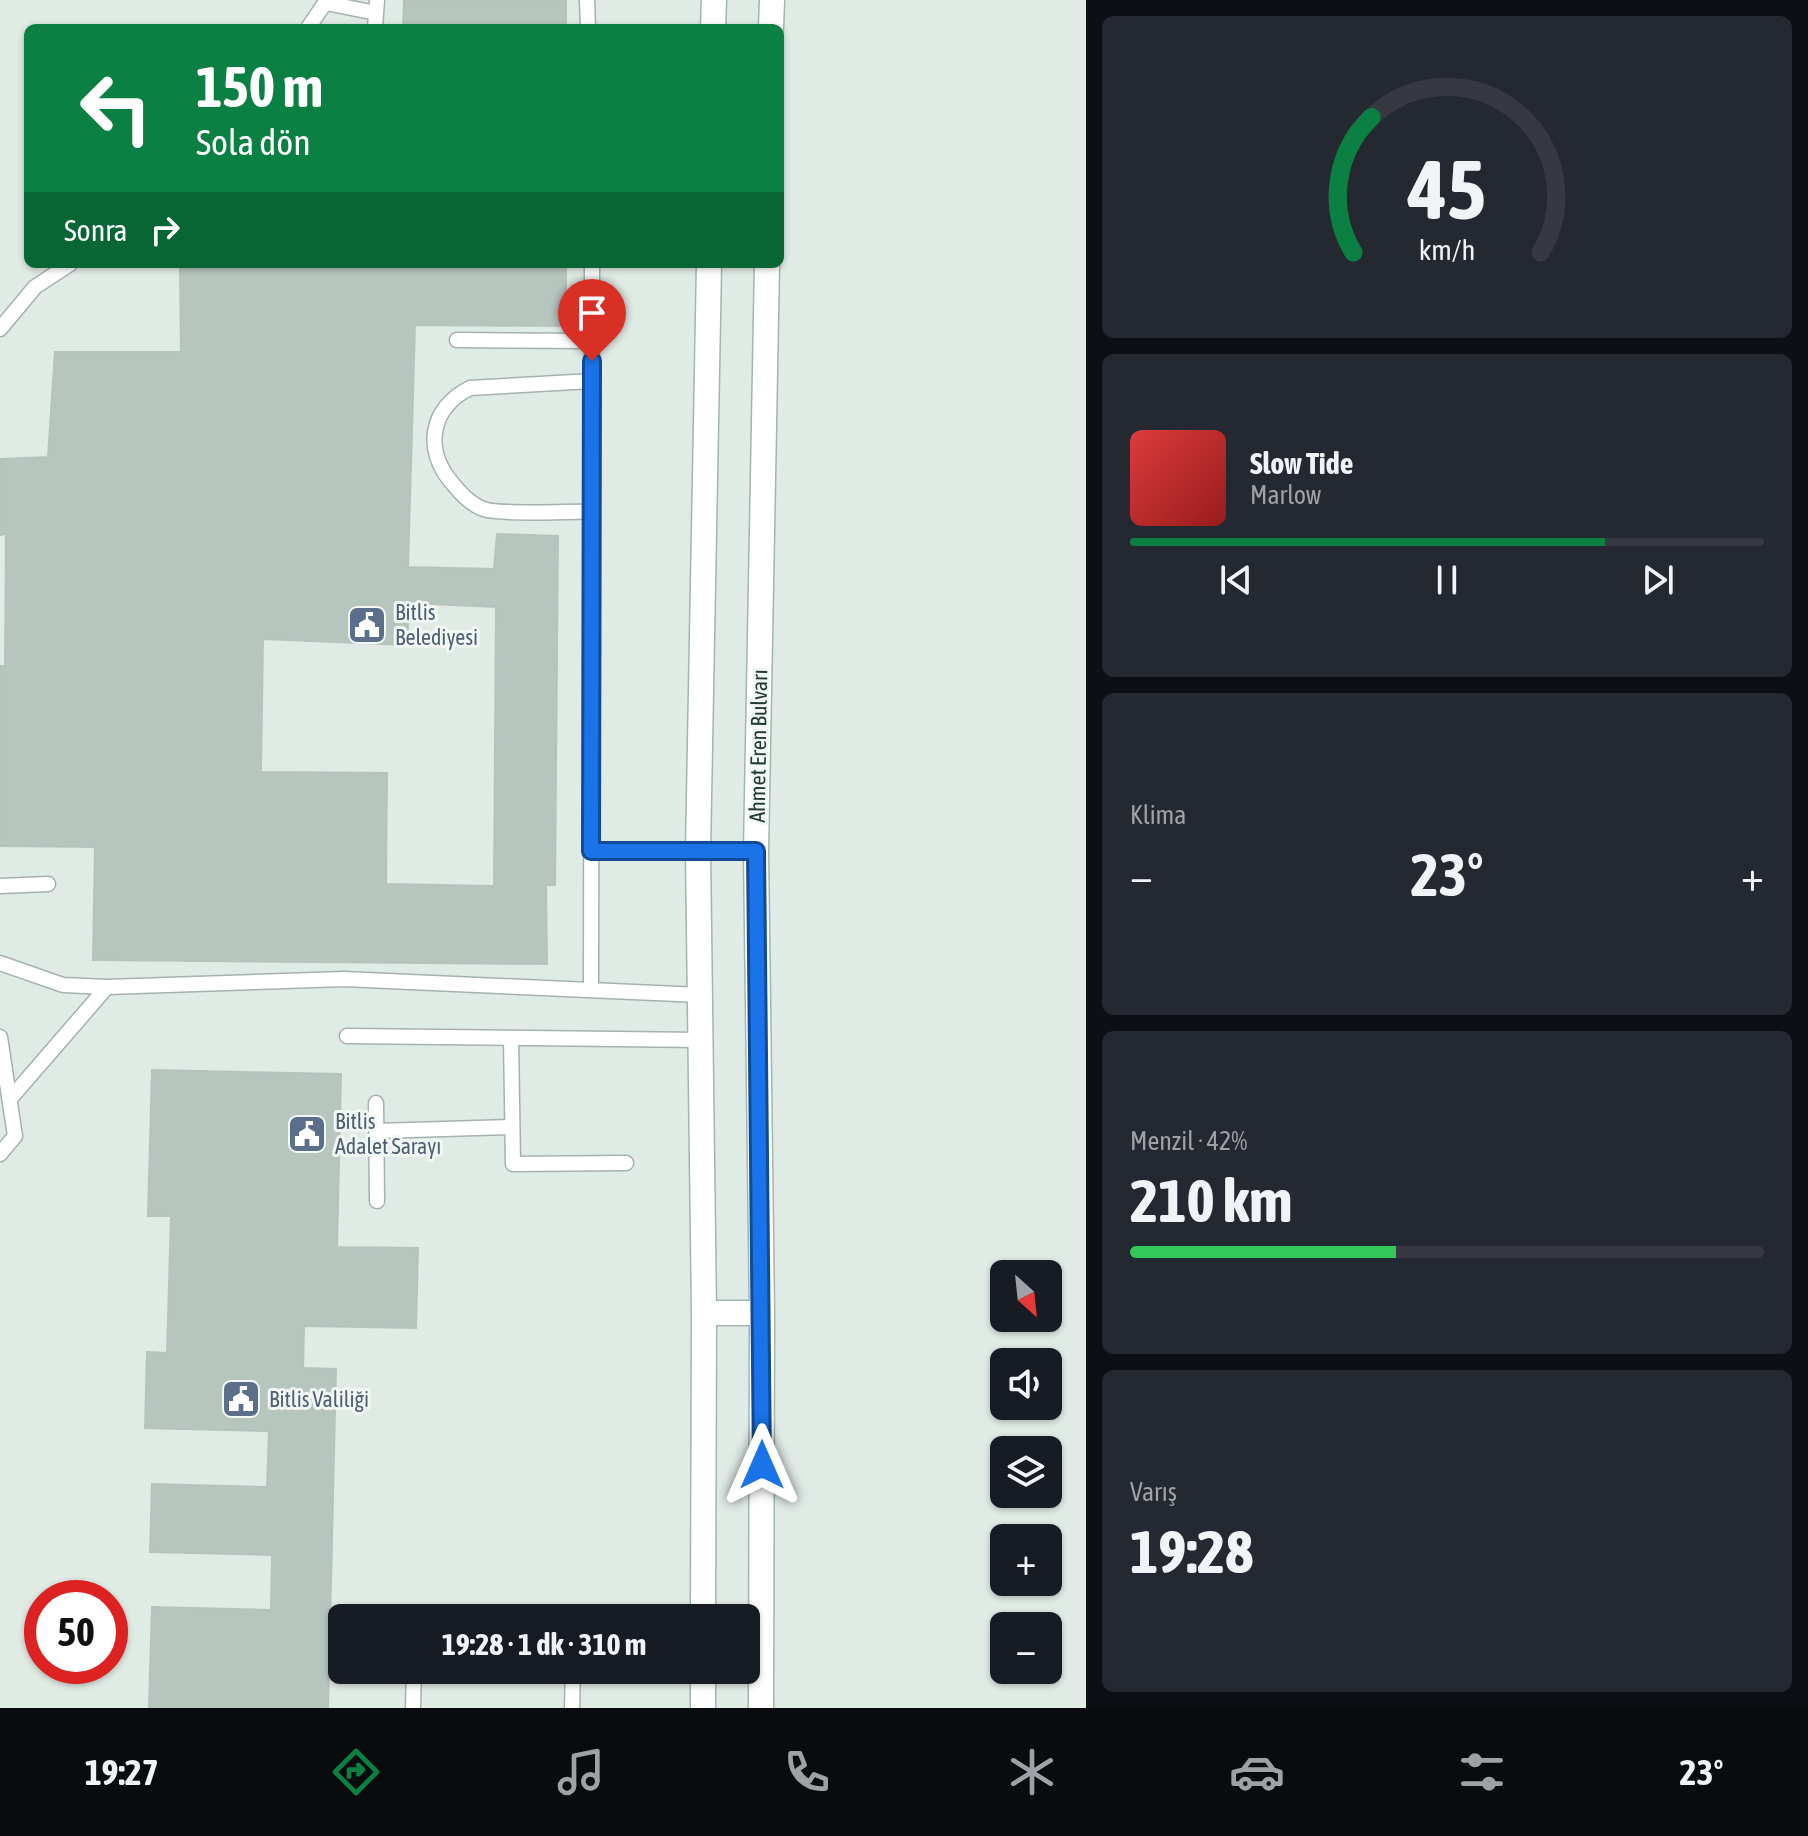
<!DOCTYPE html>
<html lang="tr">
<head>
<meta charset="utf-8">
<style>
  body { margin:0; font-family:"Asap Condensed",sans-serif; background:#242831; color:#f1f3f6; height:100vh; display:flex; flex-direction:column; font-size:30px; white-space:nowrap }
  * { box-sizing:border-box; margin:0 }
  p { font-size:26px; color:#9ea1a6 }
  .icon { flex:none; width:44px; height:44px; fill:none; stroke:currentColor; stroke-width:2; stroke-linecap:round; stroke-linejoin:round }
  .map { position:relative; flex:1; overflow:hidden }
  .sheet { display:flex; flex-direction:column; gap:16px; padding:16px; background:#0d0f14; width:722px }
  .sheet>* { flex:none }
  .hud { position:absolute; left:24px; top:24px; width:760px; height:244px; border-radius:12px; box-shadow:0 2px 6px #0004; background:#0b8043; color:#fff; overflow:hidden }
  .needle { width:52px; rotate:153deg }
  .tools { position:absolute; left:990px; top:1260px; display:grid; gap:16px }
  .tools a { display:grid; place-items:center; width:72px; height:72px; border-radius:12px; background:#171b24; box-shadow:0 2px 6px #0004; font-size:40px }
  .speed { position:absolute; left:24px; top:1580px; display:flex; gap:16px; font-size:40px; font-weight:700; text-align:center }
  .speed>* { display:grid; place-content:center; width:104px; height:104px; border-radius:50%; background:#171b24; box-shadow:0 2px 6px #0004; line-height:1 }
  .speed .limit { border:12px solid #d22; background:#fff; color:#111 }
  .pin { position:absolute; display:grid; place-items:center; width:68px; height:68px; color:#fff; margin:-82px -34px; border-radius:50% 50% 50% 0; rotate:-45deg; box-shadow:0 0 8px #0007 }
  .pin .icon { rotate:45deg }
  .me { position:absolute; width:88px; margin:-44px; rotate:0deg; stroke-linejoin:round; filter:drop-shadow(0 0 6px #0008) }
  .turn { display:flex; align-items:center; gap:28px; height:168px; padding:0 40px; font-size:36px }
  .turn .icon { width:104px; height:104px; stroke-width:2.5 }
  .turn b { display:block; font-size:56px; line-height:68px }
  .then { display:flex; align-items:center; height:76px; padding:0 40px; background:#0003; gap:16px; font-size:30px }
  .big { font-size:60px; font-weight:700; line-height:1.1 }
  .sheet .widget { flex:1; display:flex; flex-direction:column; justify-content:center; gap:12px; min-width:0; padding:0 28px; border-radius:12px; background:#242831 }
  .sheet .dial { align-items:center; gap:0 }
  .dial svg { height:208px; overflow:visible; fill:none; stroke:#363941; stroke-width:7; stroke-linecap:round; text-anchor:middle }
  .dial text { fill:#f1f3f6; stroke:none }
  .song { display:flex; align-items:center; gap:24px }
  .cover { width:96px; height:96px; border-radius:12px; background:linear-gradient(135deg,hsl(0 70% 55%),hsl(0 70% 35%)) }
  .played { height:8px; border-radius:4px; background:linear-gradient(90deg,#0b8043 75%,#363941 75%) }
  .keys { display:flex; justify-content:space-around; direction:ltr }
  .heat { display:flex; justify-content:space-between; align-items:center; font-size:44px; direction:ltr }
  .charge { height:12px; border-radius:6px; background:linear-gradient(90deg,#34c759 42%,#363941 0) }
  .trip { position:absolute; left:328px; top:1604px; width:432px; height:80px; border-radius:12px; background:#171b24; box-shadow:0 2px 6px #0004; font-weight:700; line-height:80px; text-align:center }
  .tabs { display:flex; height:128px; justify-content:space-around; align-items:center; background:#090b0e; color:#9ea1a6 }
  .tabs .icon { width:56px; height:56px }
  .tabs .selected { color:#0b8043 }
  .tabs b { font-size:36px; color:#f1f3f6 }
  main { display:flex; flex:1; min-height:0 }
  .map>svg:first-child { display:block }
  .building { fill:#b7c5bf; stroke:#b4c4bd; stroke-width:2; fill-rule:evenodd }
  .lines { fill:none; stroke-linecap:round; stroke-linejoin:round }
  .service-casing { stroke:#a4b2ad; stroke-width:17 }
  .secondary-casing { stroke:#a1b6ad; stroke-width:27 }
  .service { stroke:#fff; stroke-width:14 }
  .secondary { stroke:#fff; stroke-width:24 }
  .route-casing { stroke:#114b97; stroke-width:20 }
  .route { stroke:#1a73e8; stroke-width:14 }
  .labels { text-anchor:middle; stroke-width:6; stroke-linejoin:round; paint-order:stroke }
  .service-label { font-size:22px; fill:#4e5e75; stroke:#f2f8f4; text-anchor:start }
  .street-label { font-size:22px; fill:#233a33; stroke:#f2f8f4 }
</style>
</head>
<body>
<main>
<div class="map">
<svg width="1086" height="1708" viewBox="0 0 1086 1708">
  <rect width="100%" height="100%" fill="#e1ebe6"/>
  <!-- building -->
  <path class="building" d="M404,0H566V28H403Z
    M180,264H566V326L415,325L408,567L494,569L497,534L558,536L555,885H546L547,964L93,960L95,847L0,846V666H5L6,534L0,535V459L48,457L55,352H181ZM409,603L496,607L494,886L386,884L387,773L261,772L263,639L407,645Z
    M152,1070L341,1074L337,1247L418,1248L416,1328L304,1326L303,1368L336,1369L328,1708H149L152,1607L271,1610L272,1555L150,1552L152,1484L267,1487L269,1431L145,1428L147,1352L167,1353L171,1216H148Z"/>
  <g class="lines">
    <defs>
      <path id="service" d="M587,0L588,28
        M326,3L376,13
        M308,28L327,0
        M375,28L377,0
        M0,329L35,287L70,264
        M457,340L592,341
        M592,512C563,511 513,515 487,510C474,507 461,494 453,484C423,450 430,408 470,388L592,381
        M591,851H756
        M0,886L48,884
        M0,963L63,985L107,987
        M591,990L592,264
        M347,1036L701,1040
        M0,1037L15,1136L0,1154
        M511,1038L513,1164L626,1163
        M10,1099L107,987L344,979L700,995
        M376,1103L377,1201
        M377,1131L512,1127
        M415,1618H450
        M413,1708L414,1670
        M572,1708L573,1670"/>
      <path id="secondary" d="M713,28L714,0
        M771,28L772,0
        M704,1313H762
        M703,1618L704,1313L698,851L709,264
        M703,1708V1670
        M761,1708L762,1313L756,851L767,264"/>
    </defs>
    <!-- service casing -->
    <use href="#service" class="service-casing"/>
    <!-- secondary casing -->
    <use href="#secondary" class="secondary-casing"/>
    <!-- service -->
    <use href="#service" class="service"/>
    <!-- secondary -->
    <use href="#secondary" class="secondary"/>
  </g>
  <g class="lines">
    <defs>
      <path id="route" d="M592,361L591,851H756L762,1465"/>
    </defs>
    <!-- route casing -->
    <use href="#route" class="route-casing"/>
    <!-- route -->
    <use href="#route" class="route"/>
  </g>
  <!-- icons -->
  <defs>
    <symbol id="civic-square" viewBox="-11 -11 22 22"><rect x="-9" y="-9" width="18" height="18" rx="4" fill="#5c6f8a" stroke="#f2f8f4"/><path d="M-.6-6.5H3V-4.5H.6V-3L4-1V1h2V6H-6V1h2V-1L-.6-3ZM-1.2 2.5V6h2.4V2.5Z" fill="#fff"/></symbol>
  </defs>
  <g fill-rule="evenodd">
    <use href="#civic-square" x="345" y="603" width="44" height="44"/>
    <use href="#civic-square" x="285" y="1112" width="44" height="44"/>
    <use href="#civic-square" x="219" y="1377" width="44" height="44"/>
  </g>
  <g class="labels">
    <!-- service labels -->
    <g class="service-label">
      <text x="395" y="620">Bitlis<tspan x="395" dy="25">Belediyesi</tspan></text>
      <text x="335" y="1129">Bitlis<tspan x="335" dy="25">Adalet Sarayı</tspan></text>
      <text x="269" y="1407">Bitlis Valiliği</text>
    </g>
    <!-- street labels -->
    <g class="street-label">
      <text transform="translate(758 746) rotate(-89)" y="8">Ahmet Eren Bulvarı</text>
    </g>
  </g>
</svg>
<div class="tools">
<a><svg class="needle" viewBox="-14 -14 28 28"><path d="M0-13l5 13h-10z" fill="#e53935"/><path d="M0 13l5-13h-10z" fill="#9ea1a6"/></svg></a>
<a><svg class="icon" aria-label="sound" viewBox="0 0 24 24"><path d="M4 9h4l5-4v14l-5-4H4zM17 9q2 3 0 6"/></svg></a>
<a><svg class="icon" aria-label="layers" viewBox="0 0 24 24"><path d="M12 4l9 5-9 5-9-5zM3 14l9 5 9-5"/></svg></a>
<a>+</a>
<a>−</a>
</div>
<div class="speed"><div class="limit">50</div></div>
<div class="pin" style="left:592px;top:361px;background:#d93025"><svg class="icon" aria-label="arrive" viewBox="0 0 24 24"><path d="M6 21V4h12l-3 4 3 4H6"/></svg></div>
<svg class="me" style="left:762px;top:1465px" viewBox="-20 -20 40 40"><path d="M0-17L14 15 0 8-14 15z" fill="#1a73e8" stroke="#fff" stroke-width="4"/></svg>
<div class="trip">19:28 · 1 dk · 310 m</div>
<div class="hud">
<div class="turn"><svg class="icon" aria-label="left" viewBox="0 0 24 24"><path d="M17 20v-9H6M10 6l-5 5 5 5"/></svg><div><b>150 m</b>Sola dön</div></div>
<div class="then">Sonra<svg class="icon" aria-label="right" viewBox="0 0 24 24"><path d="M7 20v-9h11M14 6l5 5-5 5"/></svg></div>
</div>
</div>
<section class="sheet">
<div class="widget dial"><svg viewBox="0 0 100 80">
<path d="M14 69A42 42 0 1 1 86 69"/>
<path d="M14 69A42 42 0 0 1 21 17" stroke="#0b8043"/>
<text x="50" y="56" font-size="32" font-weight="700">45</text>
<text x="50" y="72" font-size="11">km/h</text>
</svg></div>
<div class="widget">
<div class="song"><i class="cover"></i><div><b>Slow Tide</b><p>Marlow</p></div></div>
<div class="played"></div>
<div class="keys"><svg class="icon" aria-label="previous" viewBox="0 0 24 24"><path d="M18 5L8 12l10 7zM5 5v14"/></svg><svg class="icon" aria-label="pause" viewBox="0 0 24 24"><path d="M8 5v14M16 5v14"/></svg><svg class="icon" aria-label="next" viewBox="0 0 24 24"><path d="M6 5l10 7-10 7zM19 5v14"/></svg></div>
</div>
<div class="widget"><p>Klima</p>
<div class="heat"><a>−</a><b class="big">23°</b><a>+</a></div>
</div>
<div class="widget"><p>Menzil · 42%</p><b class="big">210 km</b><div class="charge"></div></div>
<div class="widget"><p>Varış</p><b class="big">19:28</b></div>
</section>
</main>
<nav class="tabs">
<b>19:27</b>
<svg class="icon selected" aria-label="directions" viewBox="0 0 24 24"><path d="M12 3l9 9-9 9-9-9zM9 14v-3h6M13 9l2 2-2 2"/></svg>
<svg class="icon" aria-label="music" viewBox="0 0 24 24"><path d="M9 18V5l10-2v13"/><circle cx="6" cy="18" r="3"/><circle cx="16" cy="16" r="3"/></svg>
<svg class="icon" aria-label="phone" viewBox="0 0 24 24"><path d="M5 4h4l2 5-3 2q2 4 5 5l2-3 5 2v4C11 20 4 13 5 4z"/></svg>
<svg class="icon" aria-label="climate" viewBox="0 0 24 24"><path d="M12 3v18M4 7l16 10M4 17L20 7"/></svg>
<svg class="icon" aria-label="car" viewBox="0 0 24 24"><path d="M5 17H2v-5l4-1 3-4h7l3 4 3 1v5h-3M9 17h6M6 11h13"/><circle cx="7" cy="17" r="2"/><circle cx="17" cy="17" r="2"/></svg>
<svg class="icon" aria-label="filters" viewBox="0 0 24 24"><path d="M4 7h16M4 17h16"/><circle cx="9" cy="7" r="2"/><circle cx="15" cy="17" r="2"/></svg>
<b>23°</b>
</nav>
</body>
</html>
